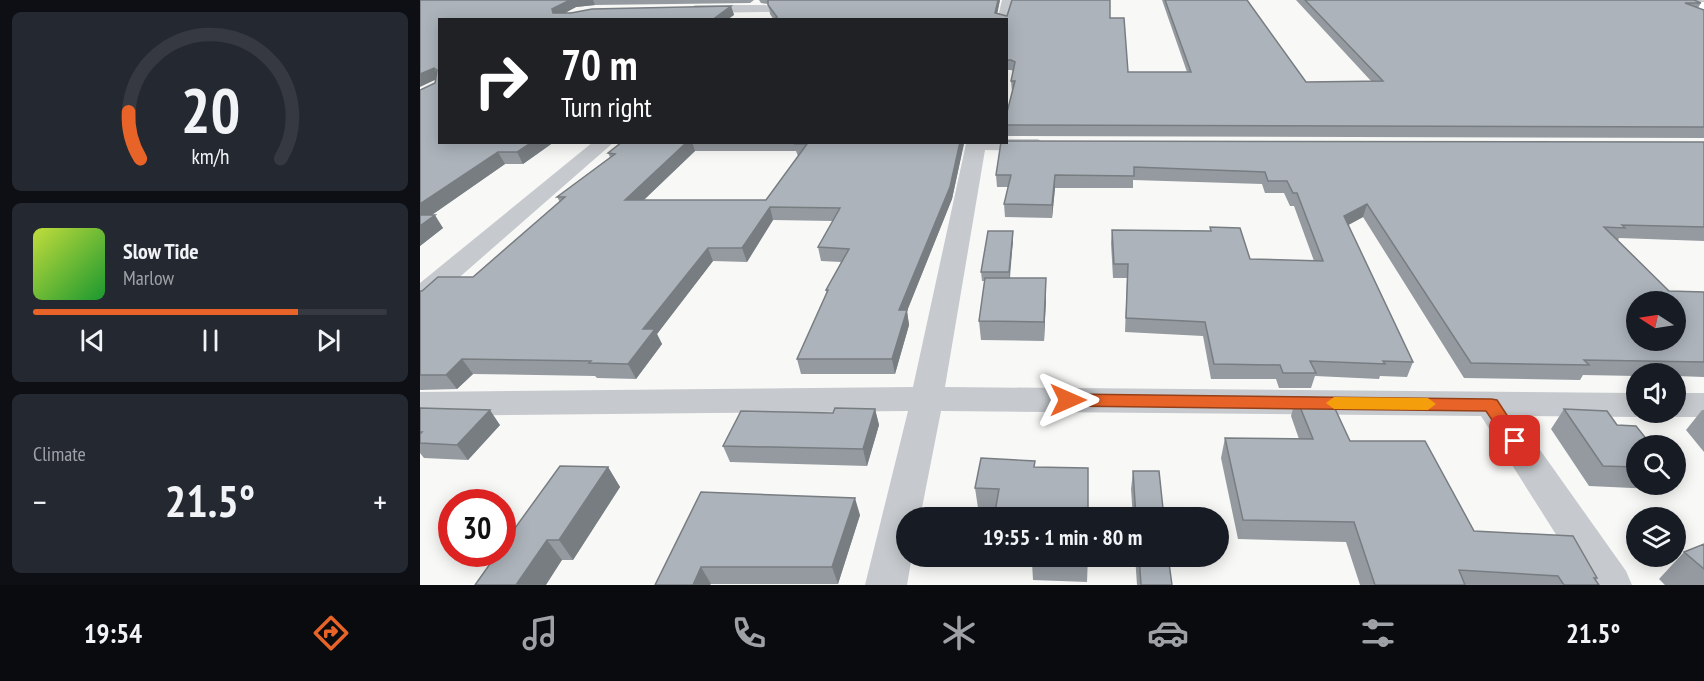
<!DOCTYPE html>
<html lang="en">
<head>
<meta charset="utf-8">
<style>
  body { margin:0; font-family:"PT Sans Narrow",sans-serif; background:#242831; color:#f1f3f6; height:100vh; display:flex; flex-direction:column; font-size:22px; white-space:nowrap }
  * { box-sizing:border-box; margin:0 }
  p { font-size:20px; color:#9ea1a6 }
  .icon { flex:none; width:33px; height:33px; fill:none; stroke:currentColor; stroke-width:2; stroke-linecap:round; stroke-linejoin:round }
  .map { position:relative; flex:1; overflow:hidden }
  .panel { display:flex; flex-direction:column; gap:12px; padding:12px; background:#0d0f14; width:420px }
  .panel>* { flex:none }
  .guide { position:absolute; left:18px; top:18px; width:570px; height:126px; border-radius:0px; box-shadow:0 3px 15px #0003; background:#202124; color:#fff; overflow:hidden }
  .needle { width:39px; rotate:282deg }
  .buttons { position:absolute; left:1206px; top:291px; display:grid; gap:12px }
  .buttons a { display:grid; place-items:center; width:60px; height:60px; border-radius:50%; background:#171b24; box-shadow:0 3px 15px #0003; font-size:30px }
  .speed { position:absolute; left:18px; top:489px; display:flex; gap:12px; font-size:30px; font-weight:700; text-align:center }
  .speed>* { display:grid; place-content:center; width:78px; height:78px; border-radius:50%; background:#171b24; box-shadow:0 3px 15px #0003; line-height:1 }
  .speed .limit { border:9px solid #d22; background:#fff; color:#111 }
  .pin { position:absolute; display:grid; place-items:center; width:51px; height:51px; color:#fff; margin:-26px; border-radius:12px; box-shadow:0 3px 9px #0006 }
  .me { position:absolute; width:66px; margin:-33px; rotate:90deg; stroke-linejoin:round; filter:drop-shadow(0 0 4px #0008) }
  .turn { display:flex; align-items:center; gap:21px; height:126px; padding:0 24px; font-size:27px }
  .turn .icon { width:78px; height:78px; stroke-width:2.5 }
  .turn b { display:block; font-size:42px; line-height:51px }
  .big { font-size:45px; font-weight:800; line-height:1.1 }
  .panel .tile { flex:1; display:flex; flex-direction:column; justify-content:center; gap:9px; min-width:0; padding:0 21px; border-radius:9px; background:#242831 }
  .panel .dial { align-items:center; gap:0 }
  .dial svg { height:156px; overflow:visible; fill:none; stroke:#363941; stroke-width:7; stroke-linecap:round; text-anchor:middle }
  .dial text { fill:#f1f3f6; stroke:none }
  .song { display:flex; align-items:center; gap:18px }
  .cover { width:72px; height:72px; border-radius:9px; background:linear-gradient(135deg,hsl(70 70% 55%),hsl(130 70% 35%)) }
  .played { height:6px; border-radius:3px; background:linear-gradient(90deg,#e76327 75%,#363941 75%) }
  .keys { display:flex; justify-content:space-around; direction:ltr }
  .heat { display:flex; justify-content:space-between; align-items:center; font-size:33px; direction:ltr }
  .trip { position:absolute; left:476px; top:507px; width:333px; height:60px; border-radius:30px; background:#171b24; box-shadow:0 3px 15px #0003; font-weight:800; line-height:60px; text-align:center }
  .tabs { display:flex; height:96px; justify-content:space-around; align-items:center; background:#090b0e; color:#9ea1a6 }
  .tabs .icon { width:42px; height:42px }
  .tabs .current { color:#e76327 }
  .tabs b { font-size:27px; color:#f1f3f6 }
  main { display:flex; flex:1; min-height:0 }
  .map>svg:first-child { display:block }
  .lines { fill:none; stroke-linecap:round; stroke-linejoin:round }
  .trunk-casing { stroke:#b7babe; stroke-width:3 }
  .minor { fill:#c6c9cd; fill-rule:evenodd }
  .trunk { fill:#fff; fill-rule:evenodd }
  .wall { fill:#949aa0; fill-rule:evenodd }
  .shaded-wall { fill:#787d82 }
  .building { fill:#acb3ba; stroke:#787d82; stroke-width:1.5; fill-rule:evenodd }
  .route { fill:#e76327; stroke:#964019; stroke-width:1.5 }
  .slow { fill:#f59e0b }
</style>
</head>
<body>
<main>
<section class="panel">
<div class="tile dial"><svg viewBox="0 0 100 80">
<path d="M14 69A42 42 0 1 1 86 69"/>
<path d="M14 69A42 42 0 0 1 8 45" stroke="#e76327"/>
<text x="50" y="56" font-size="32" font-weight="700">20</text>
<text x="50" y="72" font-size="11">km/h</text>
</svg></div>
<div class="tile">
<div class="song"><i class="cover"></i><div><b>Slow Tide</b><p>Marlow</p></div></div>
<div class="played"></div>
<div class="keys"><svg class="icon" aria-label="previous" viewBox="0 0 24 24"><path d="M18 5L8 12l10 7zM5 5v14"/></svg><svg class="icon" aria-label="pause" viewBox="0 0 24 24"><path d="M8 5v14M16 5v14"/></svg><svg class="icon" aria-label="next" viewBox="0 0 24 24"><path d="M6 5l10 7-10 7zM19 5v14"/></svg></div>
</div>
<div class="tile"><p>Climate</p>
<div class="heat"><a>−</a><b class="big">21.5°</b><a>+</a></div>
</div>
</section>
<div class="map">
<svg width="1284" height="585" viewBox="0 0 1284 585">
  <rect width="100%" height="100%" fill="#f8f9f6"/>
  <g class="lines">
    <defs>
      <path id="trunk" d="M1260,0L1284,2V12L1262,3Z"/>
    </defs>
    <!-- trunk casing -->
    <use href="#trunk" class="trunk-casing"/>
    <!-- minor -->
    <path class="minor" d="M582,0H594L586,23V20H577Z
      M345,5L349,6V12L275,13L269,9L275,5Z
      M586,139H618L628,145L618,151L565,150L525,387L1216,393V412H1228L1216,417L1096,416L1206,571L1212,585H1168L1061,416L521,411L500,518H486V556H492L487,585H445L488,411L0,416V392L493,387L546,144L586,142Z
      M173,142H194L10,303L0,305V283Z
      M1256,393H1284V417H1256L1244,413L1256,412Z"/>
    <!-- trunk -->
    <use href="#trunk" class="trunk"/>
  </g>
  <!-- wall -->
  <path class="wall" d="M0,0H334L330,3L175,5L156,7L144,13L311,6L314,15L20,20L134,142L103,164H85L12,215L23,228L0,246L16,80Z
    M339,0H580L577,13L587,16L690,18L708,72H767L742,0H827L886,82L951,81L876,0H1274L1281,3L1278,8L1284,10V138L586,136V116L592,92L591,81L593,71L591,70H586V20H354L350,14L348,4L341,3Z
    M202,142H544L532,199L487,311L489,325L475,374H381L377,359L407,294L406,290L421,262L401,261L398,247L413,221L353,220L327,262L293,261L237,334L242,344L216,379L177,378L175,376L53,374L37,389L0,390V291L53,277L140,202L137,197L190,157L188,153ZM275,151H376L378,156H379L346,200H224Z
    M581,142H1284V241L1199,238L1198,241L1249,291L1284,292V377L1256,376V374H1216V376L1163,375L1160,380L1044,378L943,217L928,225L993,362L987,377L960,376L959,379L895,376L891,388H859L856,379H791L783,336L705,332L707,278H693L691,243L692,230L790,231V227L830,259L894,261L874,206H870L864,193H845L842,184L713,180V188H635L632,218L585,217L584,204L588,187H577L576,175Z
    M593,240L590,278L626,297L624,341L561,340L559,321L565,281H562L561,272Z
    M876,397L930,441L1054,531L1177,578L1176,580L1179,585H940L926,542L818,539L801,458L805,438L879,439L871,416Z
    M0,407L1,408L80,425L48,460L4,458L0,453Z
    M455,409L459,425L447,466L310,462L303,446Z
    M1144,409L1197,425L1216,446V484H1237L1234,489L1169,486L1131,429Z
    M1282,410H1284V452L1266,430Z
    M188,467L200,487L153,560H142L55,585Z
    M615,467L575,509L558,508L555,488Z
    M713,471L744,518H713L711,489Z
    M281,492L440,515L418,584H291L235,585Z
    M1284,544V585H1245L1239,579L1264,552Z
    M572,556H668L667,582L613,580L612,563L572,560Z
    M715,556H748L752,585H717Z"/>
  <!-- shaded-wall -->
  <path class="shaded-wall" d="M150,0H173L175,5L156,7L136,18V20L132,9Z
    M578,0H580L576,20L575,13Z
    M311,6L314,15L307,20H292Z
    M14,68L19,78L0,87V74Z
    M112,142H134L103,164L97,152Z
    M267,142H272L275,151L210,213L205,200Z
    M540,142H544V144L532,199L487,311L489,325L475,374L472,359L479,310Z
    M78,152L85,164L0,223V204Z
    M635,175V188L632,218V205Z
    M947,204L943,217L921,229L924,216Z
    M350,207L353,220L327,262L322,248Z
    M15,215L23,228L0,246V226Z
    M593,231V240L589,281V272Z
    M288,248L293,261L237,334L242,344L216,379L208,364L223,329Z
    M626,278V297L624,341V322Z
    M42,359L53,374L37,389L26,375Z
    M455,409L459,425L447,466L443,449Z
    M70,410L80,425L48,460L37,445Z
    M188,467L200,487L153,560L139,540Z
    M435,498L440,515L418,584L412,567Z
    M127,540L142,560L126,585H96Z
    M281,567L291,584L290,585H273Z"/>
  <!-- building -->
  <path class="building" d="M0,0H150L132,9L133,13H151L172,9L311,6L292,20H20V142H112L97,152H78L0,204V90L15,83L17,70L14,68L0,74Z
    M348,0H578L575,13L587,16L592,0H690V18H704L708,72H771L745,0H827L886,82L963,81L885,0H1274L1281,3H1265L1284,10V127L586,125V116L595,81H591L595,62L591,60H586V20H354L357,17L348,5Z
    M586,141L1284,142V227L1202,225L1205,228L1184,227L1249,291L1284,292V362L1164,360L1169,365L1051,363L947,204L924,216L993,362L963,361L965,364L890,361L896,373H863L860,365L794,364L785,322L706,318L708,264H694L692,230L791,231L790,227L820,228L830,259L903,261L877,193H873L867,181H848L845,172L714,167V176L635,175L632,205L584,204L591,175H576L581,142H586ZM1216,302H1256V340H1216Z
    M202,142H267L205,200H346L387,144H375L376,142H540L530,187L479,310H487L472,359H377L408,290H406L429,249L398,247L420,208L350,207L322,248H288L223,329H235L208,364L169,363L171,361L42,359L26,375H0V291H2L18,277H53L145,197H137L195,154L188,153Z
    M0,215H15L0,226Z
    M568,231H593L589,272H561Z
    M565,278H626L624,322L559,321Z
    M876,397L910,398L930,441H1005L1054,531L1153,536L1177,578H1174L1179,585H1144L1138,576L1039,570L1045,585H955L934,522L823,520L805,438L893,439Z
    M0,408L70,410L37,445L0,443V434L2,432H0Z
    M415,408L455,409L443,449L303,446L321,411L413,413Z
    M1144,409L1187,411L1197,425L1216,426L1232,446H1216V467L1183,466Z
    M561,458L615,461L614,467L668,468V518H574L579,489L555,488Z
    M140,466L188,467L139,540H127L96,585H55L77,554H82V546Z
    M713,471H739L744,518H716Z
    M281,492L435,498L412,567H281L273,585H235Z
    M1284,544V569L1264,552Z
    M613,556H668V562L612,560Z
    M719,556H748L752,585H721Z"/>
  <!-- route -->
  <path class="route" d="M648,394L1071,399L1077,400L1104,441L1101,445H1089L1066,411L648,406L640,400Z"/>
  <!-- slow -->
  <path class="slow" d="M914,397L1008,398L1016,404L1008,410L914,409L906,403Z"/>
</svg>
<div class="buttons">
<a><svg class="needle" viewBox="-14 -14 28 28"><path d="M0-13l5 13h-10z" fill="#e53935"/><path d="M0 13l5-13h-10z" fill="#9ea1a6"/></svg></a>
<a><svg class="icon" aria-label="sound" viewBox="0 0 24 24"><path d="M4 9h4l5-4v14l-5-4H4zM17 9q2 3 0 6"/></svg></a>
<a><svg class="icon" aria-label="search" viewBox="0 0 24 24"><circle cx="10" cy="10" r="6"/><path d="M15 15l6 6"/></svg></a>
<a><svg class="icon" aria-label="layers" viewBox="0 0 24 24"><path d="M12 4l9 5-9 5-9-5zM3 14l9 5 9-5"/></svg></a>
</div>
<div class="speed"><div class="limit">30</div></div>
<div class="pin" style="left:1095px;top:441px;background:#d93025"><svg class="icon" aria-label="arrive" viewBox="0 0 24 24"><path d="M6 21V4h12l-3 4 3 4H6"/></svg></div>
<svg class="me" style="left:648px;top:400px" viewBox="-20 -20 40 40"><path d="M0-17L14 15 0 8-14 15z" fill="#e76327" stroke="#fff" stroke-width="4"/></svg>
<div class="trip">19:55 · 1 min · 80 m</div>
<div class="guide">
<div class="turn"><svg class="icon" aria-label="right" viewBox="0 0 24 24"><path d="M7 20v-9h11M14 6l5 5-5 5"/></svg><div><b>70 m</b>Turn right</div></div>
</div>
</div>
</main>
<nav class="tabs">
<b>19:54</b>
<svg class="icon current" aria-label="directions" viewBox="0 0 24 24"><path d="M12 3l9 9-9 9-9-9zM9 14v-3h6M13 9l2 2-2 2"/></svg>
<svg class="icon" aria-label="music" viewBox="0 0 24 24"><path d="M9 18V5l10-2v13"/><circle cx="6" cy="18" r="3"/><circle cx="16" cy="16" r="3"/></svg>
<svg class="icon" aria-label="phone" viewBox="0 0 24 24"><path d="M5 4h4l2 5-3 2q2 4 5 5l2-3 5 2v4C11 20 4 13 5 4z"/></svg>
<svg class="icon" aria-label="climate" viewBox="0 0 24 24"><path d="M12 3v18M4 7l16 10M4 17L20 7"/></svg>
<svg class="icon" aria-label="car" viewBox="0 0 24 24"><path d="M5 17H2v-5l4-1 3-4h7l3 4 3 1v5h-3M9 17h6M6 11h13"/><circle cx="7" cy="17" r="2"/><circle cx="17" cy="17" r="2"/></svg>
<svg class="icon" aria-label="filters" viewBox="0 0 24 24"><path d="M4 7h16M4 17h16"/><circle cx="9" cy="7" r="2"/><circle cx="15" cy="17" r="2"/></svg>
<b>21.5°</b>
</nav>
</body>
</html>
